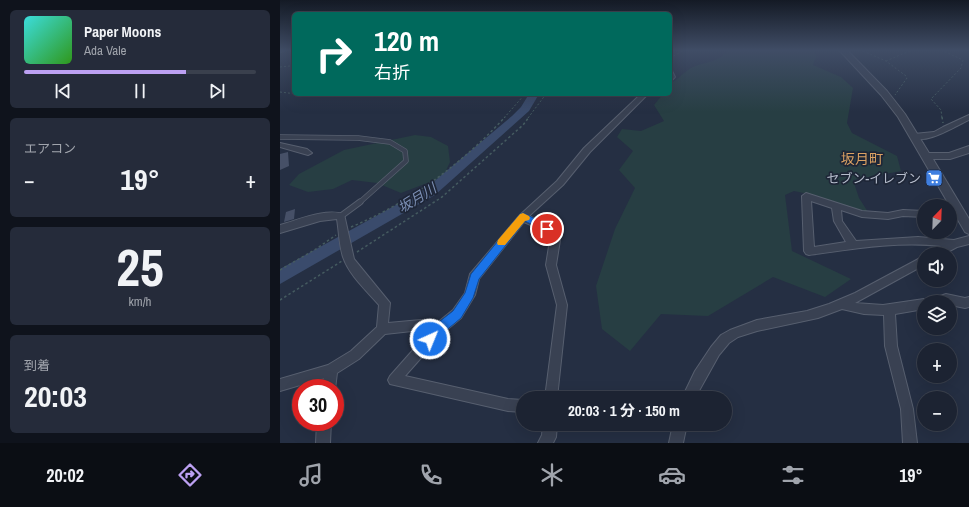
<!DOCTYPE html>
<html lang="ja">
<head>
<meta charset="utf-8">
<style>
  body { margin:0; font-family:"Archivo Narrow","Noto Sans JP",sans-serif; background:#252b3a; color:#f1f3f6; height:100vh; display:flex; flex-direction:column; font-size:15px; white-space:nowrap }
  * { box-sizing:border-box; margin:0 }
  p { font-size:13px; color:#a0a4ac }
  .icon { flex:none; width:22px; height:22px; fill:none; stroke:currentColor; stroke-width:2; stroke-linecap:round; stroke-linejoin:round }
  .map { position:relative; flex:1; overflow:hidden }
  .details { display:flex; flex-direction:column; gap:10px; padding:10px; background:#0f131c; width:280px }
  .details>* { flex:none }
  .top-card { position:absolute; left:12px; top:12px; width:380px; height:84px; border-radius:6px; box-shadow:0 4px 16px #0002,0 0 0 1px #3a404d; background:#00695c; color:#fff; overflow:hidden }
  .needle { width:26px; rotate:23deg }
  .fabs { position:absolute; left:637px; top:199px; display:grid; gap:8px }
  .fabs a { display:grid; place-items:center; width:40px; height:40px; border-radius:50%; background:#1c2332; box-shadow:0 4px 16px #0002,0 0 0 1px #3a404d; font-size:20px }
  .speed { position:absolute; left:12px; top:379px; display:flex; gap:8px; font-size:20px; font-weight:700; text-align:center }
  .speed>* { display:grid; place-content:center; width:52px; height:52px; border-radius:50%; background:#1c2332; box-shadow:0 4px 16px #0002,0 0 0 1px #3a404d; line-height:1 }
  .speed .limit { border:6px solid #d22; background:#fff; color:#111 }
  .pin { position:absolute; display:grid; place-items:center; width:34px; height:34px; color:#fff; margin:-17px; border:2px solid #fff; border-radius:50%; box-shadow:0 1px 4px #0007 }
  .me { position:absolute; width:44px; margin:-22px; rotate:44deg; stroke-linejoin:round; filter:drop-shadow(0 0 3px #0008) }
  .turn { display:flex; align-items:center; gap:14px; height:84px; padding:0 16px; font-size:18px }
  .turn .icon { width:52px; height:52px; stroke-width:2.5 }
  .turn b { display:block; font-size:28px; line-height:34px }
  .big { font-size:30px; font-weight:700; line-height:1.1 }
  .details .card { flex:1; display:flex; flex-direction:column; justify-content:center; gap:6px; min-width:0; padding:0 14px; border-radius:6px; background:#252b3a }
  .details .dial { align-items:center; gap:0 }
  .dial b { font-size:52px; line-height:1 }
  .song { display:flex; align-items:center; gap:12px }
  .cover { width:48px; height:48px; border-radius:6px; background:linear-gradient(135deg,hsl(180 70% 55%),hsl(110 70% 35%)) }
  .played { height:4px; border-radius:2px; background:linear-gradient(90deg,#bca0f2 70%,#3a404d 70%) }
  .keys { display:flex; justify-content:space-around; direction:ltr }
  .heat { display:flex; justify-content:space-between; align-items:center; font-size:22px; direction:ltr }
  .trip { position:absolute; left:236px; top:391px; width:216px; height:40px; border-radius:20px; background:#1c2332; box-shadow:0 4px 16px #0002,0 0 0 1px #3a404d; font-weight:700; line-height:40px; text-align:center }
  .dock { display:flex; height:64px; justify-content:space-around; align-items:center; background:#0b0e14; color:#a0a4ac }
  .dock .icon { width:28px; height:28px }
  .dock .selected { color:#bca0f2 }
  .dock b { font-size:18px; color:#f1f3f6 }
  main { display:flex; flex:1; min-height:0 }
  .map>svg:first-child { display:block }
  .green { fill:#273e43 }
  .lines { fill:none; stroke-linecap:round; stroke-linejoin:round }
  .river { fill:#3a4b6c; fill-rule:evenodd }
  .building { fill:#465067 }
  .service-far1-casing { stroke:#575f6f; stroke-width:5.5 }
  .service-casing { stroke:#575f6f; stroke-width:7 }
  .minor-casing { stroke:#575f6f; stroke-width:2 }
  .tertiary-casing { stroke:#575f6f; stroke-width:2 }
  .path-far1 { stroke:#455b60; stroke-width:1; stroke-dasharray:2 2; stroke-linecap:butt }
  .path { stroke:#455b60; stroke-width:1.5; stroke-dasharray:2.5 2.5; stroke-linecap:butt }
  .service-far1 { stroke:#394152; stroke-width:4 }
  .service { stroke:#394152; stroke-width:5 }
  .minor { fill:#394152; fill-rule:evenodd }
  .tertiary { fill:#394152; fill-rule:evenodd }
  .route { fill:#1a73e8; stroke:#114b97 }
  .slow { fill:#f59e0b }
  .labels { text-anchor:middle; stroke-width:3.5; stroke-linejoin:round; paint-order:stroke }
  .poi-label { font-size:13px; fill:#b6bdcc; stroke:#1e2637; text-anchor:end }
  .neighbourhood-label { font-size:14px; fill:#dba263; stroke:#1e2637 }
  .water-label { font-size:14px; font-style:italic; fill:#7c8fb4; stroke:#1e2637 }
</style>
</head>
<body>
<main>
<section class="details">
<div class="card">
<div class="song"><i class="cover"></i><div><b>Paper Moons</b><p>Ada Vale</p></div></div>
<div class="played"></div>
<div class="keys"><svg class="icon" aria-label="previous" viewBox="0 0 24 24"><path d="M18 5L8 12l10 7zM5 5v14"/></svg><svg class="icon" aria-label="pause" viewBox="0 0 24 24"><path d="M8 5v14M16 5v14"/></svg><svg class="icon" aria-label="next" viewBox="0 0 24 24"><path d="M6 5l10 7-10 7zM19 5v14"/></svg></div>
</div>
<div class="card"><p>エアコン</p>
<div class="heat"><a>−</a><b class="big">19°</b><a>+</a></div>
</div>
<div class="card dial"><b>25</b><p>km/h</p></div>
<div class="card"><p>到着</p><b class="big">20:03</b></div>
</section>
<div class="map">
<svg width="689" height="443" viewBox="0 0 689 443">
  <rect width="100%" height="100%" fill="#252f43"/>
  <!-- green -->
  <path class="green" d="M448,50H534L536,57L533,65L561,77L573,88L567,123L572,133L617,156L621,171L573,180L579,198L588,212L544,202L538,196L514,191L505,195L512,251L571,279L545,297L493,277L428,316L381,314L350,351L322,329L316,286L335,229L355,188L339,170L353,151L337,137L342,129L361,131L384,121L374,105L383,94H390V84C397,80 402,74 408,70C422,60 435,66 448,50Z
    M135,135L151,137L168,146L170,162L163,177L121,193L97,183L72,180L53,189L28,192L9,185L19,174L64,150Z"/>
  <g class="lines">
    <!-- river -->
    <path class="river" d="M249,94H259L249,111L155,195L0,284V269L145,189L232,116L241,107Z"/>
  </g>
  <!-- building -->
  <path class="building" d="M8,152L9,166L0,170V154Z
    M15,209L14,219L4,222L6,212Z"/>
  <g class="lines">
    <defs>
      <path id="service-far1" d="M0,137L78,138L110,142L125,151L126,161L79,203"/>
      <path id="service" d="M61,216L80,202"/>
      <path id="minor" d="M0,50H4V51L0,52Z
        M390,70L392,71L395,77L390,82Z
        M361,94H368L310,152L283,185L249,216L270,227L277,233L280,240L276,265L287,305L277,398H265L277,305L266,265L270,240L264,231L244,222L199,279L195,295L181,318L163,333L125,376L228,399L243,400V412L228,411L110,384L108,380L110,376L149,332L141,330L105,334L79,359L57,373L55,389L43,388L44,378L0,391V379L48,365L71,351L97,327L99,305C87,291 69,275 63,257C59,244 59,231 57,219L40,221L0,233V225C19,220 44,208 64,214L74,259L110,303L108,323L141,320L157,323L173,310L185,293L190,274L240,215L277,181L304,148Z
        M689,115V120C675,126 644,147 630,136L634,134L654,132L663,127Z
        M0,143L27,149L32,153L28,155L0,147Z
        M526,193L582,211L608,213L623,210L644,211V217L623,216L608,219L582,217L561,210L562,221L576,241L638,237L674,240L689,236V244L677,247L664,254H650L652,251L661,246C617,241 572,249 529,255L526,254L524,251L522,196ZM531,201L552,208L554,221L566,242L534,247Z
        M644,256V265L575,303L603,305L644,299L648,302H644V309L615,314L617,346L633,409L637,443H623L621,409L605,346L604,315L584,314L562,309L538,318L477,331L458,337L449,343L439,355L415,398H402L415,371L431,347L441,335L450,330L477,320L527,311L549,304L575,293Z
        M666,294L685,298L689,297V307L685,308L670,305V302H650L651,299Z
        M37,422H51L50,443H36Z
        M263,424H277L276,437L273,443H258L262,435Z
        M393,424H407L403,443H389Z"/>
      <path id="tertiary" d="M559,50H567L607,91L625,114L649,153H669L689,146V153L670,159H653L689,219V234L685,232L618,117L601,95Z"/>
    </defs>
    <!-- service-far1 casing -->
    <use href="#service-far1" class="service-far1-casing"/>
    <!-- service casing -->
    <use href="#service" class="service-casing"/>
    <!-- minor casing -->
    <use href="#minor" class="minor-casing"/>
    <!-- tertiary casing -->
    <use href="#tertiary" class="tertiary-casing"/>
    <!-- path-far1 -->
    <path class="path-far1" d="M661,50L683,60L681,68L651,99L661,110L662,118
      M583,51L606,61L626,76L627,78L615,95
      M390,58L404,50
      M606,61L632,50
      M0,67L10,66
      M0,92L25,95L67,94
      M224,118L245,94
      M248,118L266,94"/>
    <!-- path -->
    <path class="path" d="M662,117L663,123
      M71,227C129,203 183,163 225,117
      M77,252L162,197L243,125L249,117
      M0,270L36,249L56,235
      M0,300L62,261"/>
    <!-- service-far1 -->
    <use href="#service-far1" class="service-far1"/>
    <!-- service -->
    <use href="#service" class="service"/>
    <!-- minor -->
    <use href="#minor" class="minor"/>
    <!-- tertiary -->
    <use href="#tertiary" class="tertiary"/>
  </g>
  <!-- sky -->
  <linearGradient id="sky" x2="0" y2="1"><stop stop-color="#141a25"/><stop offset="0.45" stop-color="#404d66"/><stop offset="1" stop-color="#404d66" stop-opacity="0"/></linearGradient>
  <rect width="689" height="112" fill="url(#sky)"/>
  <!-- route -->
  <path class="route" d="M243,213L270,226L272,229L270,231H264L245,221L199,279L193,298L181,318L163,333L154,343L150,345L146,343L144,339L155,325L173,311L185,293L191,274L240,214Z"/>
  <!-- slow -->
  <path class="slow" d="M243,213L249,216L250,218L249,220L245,221L225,245H218L217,243L218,240L240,214Z"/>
  <!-- icons -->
  <defs>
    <symbol id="supermarket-square" viewBox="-11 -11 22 22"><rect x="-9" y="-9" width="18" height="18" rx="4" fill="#3f7fe0" stroke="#1e2637"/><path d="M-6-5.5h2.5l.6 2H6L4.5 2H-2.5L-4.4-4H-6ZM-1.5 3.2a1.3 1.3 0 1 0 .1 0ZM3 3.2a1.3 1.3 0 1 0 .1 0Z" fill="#fff"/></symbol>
  </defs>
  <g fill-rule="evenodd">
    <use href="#supermarket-square" x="644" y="168" width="20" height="20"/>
  </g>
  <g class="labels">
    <!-- poi labels -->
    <g class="poi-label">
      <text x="641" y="183">セブン-イレブン</text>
    </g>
    <!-- neighbourhood labels -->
    <g class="neighbourhood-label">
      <text x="582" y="164">坂月町</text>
    </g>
    <!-- water labels -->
    <g class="water-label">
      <text transform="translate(137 198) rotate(-32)" y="5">坂月川</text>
    </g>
  </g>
</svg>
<div class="fabs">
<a><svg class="needle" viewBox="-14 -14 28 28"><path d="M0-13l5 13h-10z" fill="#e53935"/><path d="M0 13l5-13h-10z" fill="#a0a4ac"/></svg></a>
<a><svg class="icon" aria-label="sound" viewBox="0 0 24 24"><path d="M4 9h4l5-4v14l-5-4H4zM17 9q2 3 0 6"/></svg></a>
<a><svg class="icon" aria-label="layers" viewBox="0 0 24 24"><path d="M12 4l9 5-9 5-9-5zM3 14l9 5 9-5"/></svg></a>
<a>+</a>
<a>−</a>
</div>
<div class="speed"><div class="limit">30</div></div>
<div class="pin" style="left:267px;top:229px;background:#d93025"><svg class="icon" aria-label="arrive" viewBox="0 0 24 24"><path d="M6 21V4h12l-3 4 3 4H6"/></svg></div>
<svg class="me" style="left:150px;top:339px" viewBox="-20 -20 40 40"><circle r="17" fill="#1a73e8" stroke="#fff" stroke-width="3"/><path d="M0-11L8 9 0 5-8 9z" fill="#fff"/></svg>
<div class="trip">20:03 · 1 分 · 150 m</div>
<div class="top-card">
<div class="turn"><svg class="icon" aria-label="right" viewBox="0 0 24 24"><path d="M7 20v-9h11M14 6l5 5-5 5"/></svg><div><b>120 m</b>右折</div></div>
</div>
</div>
</main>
<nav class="dock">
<b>20:02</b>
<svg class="icon selected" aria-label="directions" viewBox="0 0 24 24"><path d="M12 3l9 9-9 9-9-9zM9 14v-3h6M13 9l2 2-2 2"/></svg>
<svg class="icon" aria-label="music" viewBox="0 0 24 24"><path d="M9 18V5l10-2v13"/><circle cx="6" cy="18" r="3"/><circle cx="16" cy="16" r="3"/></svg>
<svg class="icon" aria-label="phone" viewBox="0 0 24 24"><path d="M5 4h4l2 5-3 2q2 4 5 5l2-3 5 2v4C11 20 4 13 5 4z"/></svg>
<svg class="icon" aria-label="climate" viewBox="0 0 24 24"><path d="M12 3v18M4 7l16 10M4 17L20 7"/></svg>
<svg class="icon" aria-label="car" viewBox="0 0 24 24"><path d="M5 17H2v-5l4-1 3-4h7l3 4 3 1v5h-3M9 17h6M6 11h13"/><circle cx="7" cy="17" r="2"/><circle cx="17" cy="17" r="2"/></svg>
<svg class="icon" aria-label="filters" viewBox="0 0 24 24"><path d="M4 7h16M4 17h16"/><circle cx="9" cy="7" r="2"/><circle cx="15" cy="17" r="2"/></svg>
<b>19°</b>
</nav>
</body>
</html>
